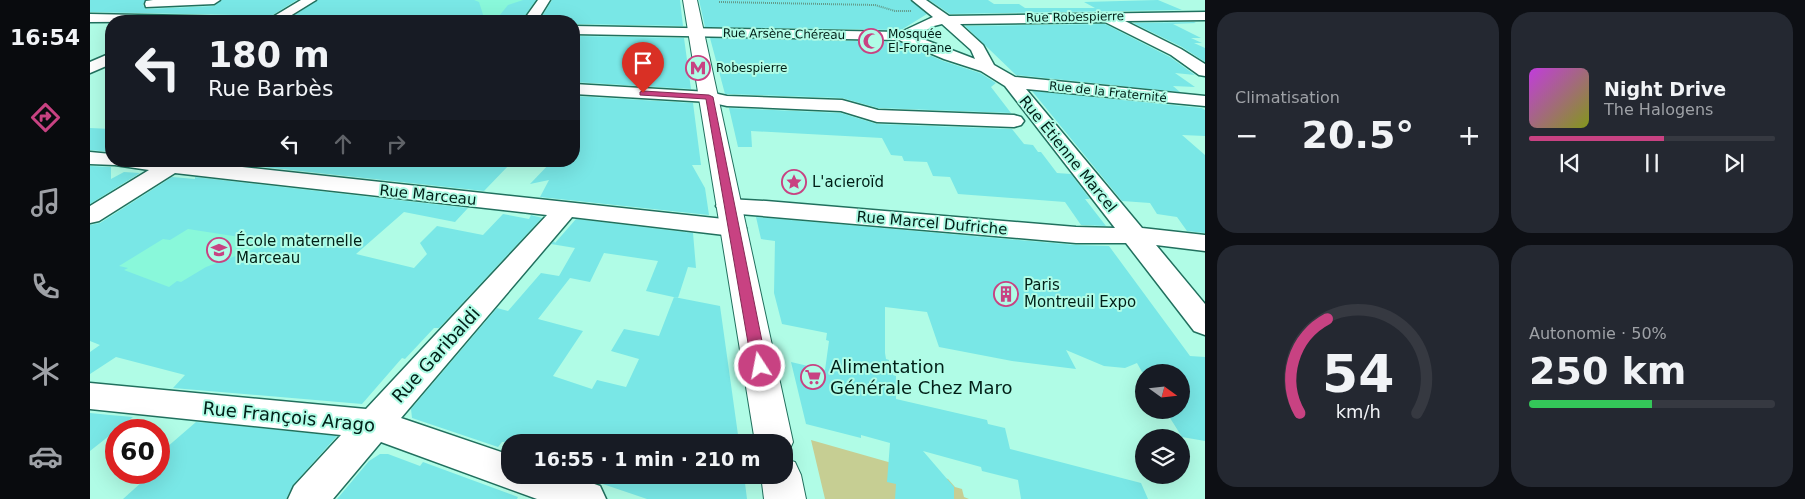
<!DOCTYPE html>
<html lang="fr">
<head>
<meta charset="utf-8">
<style>
  body { margin:0; font-family:"DejaVu Sans",sans-serif; background:#242831; color:#f1f3f6; height:100vh; display:flex; flex-direction:column; font-size:19px; white-space:nowrap }
  * { box-sizing:border-box; margin:0 }
  p { font-size:16px; color:#9ea1a6 }
  .icon { flex:none; width:28px; height:28px; fill:none; stroke:currentColor; stroke-width:2; stroke-linecap:round; stroke-linejoin:round }
  .map { position:relative; flex:1; overflow:hidden }
  .sheet { display:flex; flex-direction:column; gap:12px; padding:12px; background:#0d0f14; width:600px }
  .sheet>* { flex:none }
  .hud { position:absolute; left:15px; top:15px; width:475px; height:152px; border-radius:20px; box-shadow:0 5px 20px #0002; background:#171b24; color:#f1f3f6; overflow:hidden }
  .needle { width:32px; rotate:105deg }
  .tools { position:absolute; left:1045px; top:364px; display:grid; gap:10px }
  .tools a { display:grid; place-items:center; width:55px; height:55px; border-radius:50%; background:#171b24; box-shadow:0 5px 20px #0002; font-size:25px }
  .speed { position:absolute; left:15px; top:419px; display:flex; gap:10px; font-size:25px; font-weight:700; text-align:center }
  .speed>* { display:grid; place-content:center; width:65px; height:65px; border-radius:50%; background:#171b24; box-shadow:0 5px 20px #0002; line-height:1 }
  .speed .limit { border:8px solid #d22; background:#fff; color:#111 }
  .pin { position:absolute; display:grid; place-items:center; width:42px; height:42px; color:#fff; margin:-51px -21px; border-radius:50% 50% 50% 0; rotate:-45deg; box-shadow:0 0 5px #0007 }
  .pin .icon { rotate:45deg }
  .me { position:absolute; width:55px; margin:-28px; rotate:349deg; stroke-linejoin:round; filter:drop-shadow(0 0 4px #0008) }
  .turn { display:flex; align-items:center; gap:18px; height:105px; padding:0 20px; font-size:22px }
  .turn .icon { width:65px; height:65px; stroke-width:2.5 }
  .turn b { display:block; font-size:35px; line-height:42px }
  .lanes { display:flex; align-items:center; height:48px; padding:0 20px; background:#0003; justify-content:center; gap:25px; direction:ltr }
  .lanes .off { opacity:.35 }
  .big { font-size:38px; font-weight:800; line-height:1.1 }
  .sheet .tile { flex:1; display:flex; flex-direction:column; justify-content:center; gap:8px; min-width:0; padding:0 18px; border-radius:20px; background:#242831 }
  .sheet .dial { align-items:center; gap:0 }
  .dial svg { height:130px; overflow:visible; fill:none; stroke:#363941; stroke-width:7; stroke-linecap:round; text-anchor:middle }
  .dial text { fill:#f1f3f6; stroke:none }
  .song { display:flex; align-items:center; gap:15px }
  .cover { width:60px; height:60px; border-radius:8px; background:linear-gradient(135deg,hsl(290 70% 55%),hsl(70 70% 35%)) }
  .played { height:5px; border-radius:2px; background:linear-gradient(90deg,#c84282 55%,#363941 55%) }
  .keys { display:flex; justify-content:space-around; direction:ltr }
  .heat { display:flex; justify-content:space-between; align-items:center; font-size:28px; direction:ltr }
  .charge { height:8px; border-radius:4px; background:linear-gradient(90deg,#34c759 50%,#363941 0) }
  .sheet .tiles { flex:1; display:grid; gap:12px; grid-template-columns:repeat(2,1fr) }
  .trip { position:absolute; left:411px; top:434px; width:292px; height:50px; border-radius:20px; background:#171b24; box-shadow:0 5px 20px #0002; font-weight:800; line-height:50px; text-align:center }
  main { display:flex; flex:1; min-height:0 }
  .dock { display:flex; flex-direction:column; width:90px; justify-content:space-around; align-items:center; background:#090b0e; color:#9ea1a6 }
  .dock .icon { width:35px; height:35px }
  .dock .current { color:#c84282 }
  .dock b { font-size:22px; color:#f1f3f6 }
  .map>svg:first-child { display:block }
  .built { fill:#89f8da }
  .green { fill:#c6ce93 }
  .building { fill:#79e7e6; fill-rule:evenodd }
  .lines { fill:none; stroke-linecap:round; stroke-linejoin:round }
  .minor-casing { stroke:#21705e; stroke-width:3 }
  .major-casing { stroke:#21705e; stroke-width:2 }
  .path { stroke:#629a8a; stroke-width:2; stroke-dasharray:1 1; stroke-linecap:butt }
  .minor { fill:#fff; fill-rule:evenodd }
  .major { fill:#fff; fill-rule:evenodd }
  .route { fill:#c84282; stroke:#822b54 }
  .labels { text-anchor:middle; stroke-width:4; stroke-linejoin:round; paint-order:stroke }
  .far-street-label { font-size:12px; fill:#001f17; stroke:#b0fce6 }
  .far-poi-label { font-size:12px; fill:#001f17; stroke:#b0fce6; text-anchor:start }
  .street-label { font-size:15px; fill:#001f17; stroke:#b0fce6 }
  .poi-label { font-size:15px; fill:#001f17; stroke:#b0fce6; text-anchor:start }
  .near-street-label { font-size:18px; fill:#001f17; stroke:#b0fce6 }
  .near-poi-label { font-size:18px; fill:#001f17; stroke:#b0fce6; text-anchor:start }
</style>
</head>
<body>
<main>
<nav class="dock">
<b>16:54</b>
<svg class="icon current" aria-label="directions" viewBox="0 0 24 24"><path d="M12 3l9 9-9 9-9-9zM9 14v-3h6M13 9l2 2-2 2"/></svg>
<svg class="icon" aria-label="music" viewBox="0 0 24 24"><path d="M9 18V5l10-2v13"/><circle cx="6" cy="18" r="3"/><circle cx="16" cy="16" r="3"/></svg>
<svg class="icon" aria-label="phone" viewBox="0 0 24 24"><path d="M5 4h4l2 5-3 2q2 4 5 5l2-3 5 2v4C11 20 4 13 5 4z"/></svg>
<svg class="icon" aria-label="climate" viewBox="0 0 24 24"><path d="M12 3v18M4 7l16 10M4 17L20 7"/></svg>
<svg class="icon" aria-label="car" viewBox="0 0 24 24"><path d="M5 17H2v-5l4-1 3-4h7l3 4 3 1v5h-3M9 17h6M6 11h13"/><circle cx="7" cy="17" r="2"/><circle cx="17" cy="17" r="2"/></svg>
</nav>
<div class="map">
<svg width="1115" height="499" viewBox="0 0 1115 499">
  <rect width="100%" height="100%" fill="#b0fce6"/>
  <!-- built -->
  <path class="built" d="M360,0H448L434,20L336,21Z
    M126,182L282,199L165,321L33,271L0,255Z"/>
  <!-- green -->
  <path class="green" d="M721,440L858,479L865,487L872,489L874,497L879,499H735Z"/>
  <!-- building -->
  <path class="building" d="M0,0H55L53,5L56,9L124,6L132,0H207L176,19L151,18L145,15L0,12Z
    M228,0H384L389,2L395,21L198,19Z
    M433,0H446L431,21H405L418,5Z
    M462,0H590L593,26L484,24V21H449Z
    M609,0H820L837,14L811,30L615,27Z
    M839,0H898L904,4H929L935,8H1005L994,2L1068,0L1092,10L860,14Z
    M1104,22L1106,23L1083,24L1111,38H1101L1112,43H1104L1115,48V62L1092,47L1043,23Z
    M1015,24L1080,57L1105,75L1085,73L1105,87L1083,86L1090,92L926,75L875,26Z
    M484,36L594,38L601,89L484,82Z
    M620,38L809,42L853,61L890,73L906,83L901,87L921,113L788,108L752,98L635,94Z
    M942,91L1112,108L1115,110V136L1092,135L1115,155V233L1097,231L1087,217L1067,214L1060,203L1032,201Z
    M484,96L603,103L611,165H602L615,188L619,215L450,197L459,180L440,184L462,161H484Z
    M639,108L751,113L787,124L922,129L934,144L943,145L948,152H951L967,173L981,174L1000,199H995L1016,226L991,225L975,202L868,194L860,177L843,176L837,162L814,161L812,156L801,155L792,138L661,131L662,147H648Z
    M0,128L21,129V152L0,150Z
    M117,161H423L394,191Z
    M0,166L21,167V179L34,172L50,173L0,204Z
    M82,177L105,179V177L378,208L365,222L314,212L266,254L324,268L337,254L330,243L347,226L393,235L413,214L439,219L441,215L452,218L349,328H344L315,359L312,358L272,404L83,388L95,375L26,357L0,374V352L10,345L0,341V225L10,223ZM98,229L183,242L116,267L91,282L87,281L79,287L34,270L38,268L29,266L73,239L80,240Z
    M666,217L986,245L1019,246L1100,356L1115,357V441L1092,437L1075,410H1091V372H1052L1047,363L1035,368L1014,366L976,350L986,369L922,361L849,347L837,312L795,307V353L796,359L799,360V367L803,368V375L806,376V399L897,420L898,424L915,428L920,449L1051,483L1058,499H931L928,480L892,471L891,467L833,451L864,487V499H805L806,484L797,482L800,443L771,435V438L716,424L701,362L735,370L739,341L736,340L737,333L692,324L684,293L685,241L671,239Z
    M486,219L603,233L606,268L598,267L588,298L556,291L568,261L514,253L500,282L480,278L448,319L493,331L463,376L502,389L507,380L536,387L549,359L521,351L534,329L569,336L584,297L630,306L649,442H412L408,447L322,418L321,409L407,308L418,311L451,273L469,276L485,248L461,244L464,241L465,243Z
    M0,413L20,415L43,417L0,451Z
    M106,422L119,423L247,436L203,485L196,499H33L63,472H69V454Z
    M290,454H298L330,466L333,462L428,497L427,499H247L279,461Z
    M495,475H654L657,499H557L495,478Z"/>
  <g class="lines">
    <defs>
      <path id="minor" d="M63,0H130L124,4L56,7L55,4L56,1Z
        M211,0H226L192,21H176Z
        M448,0H460L447,21H433Z
        M822,0H836L859,16L1115,12V20L1035,21L1091,49L1115,64V76L1109,75L1081,55L1015,22L870,24L893,45L904,65L925,77L1115,96V106L936,89L1052,228L1115,235V251L1066,245L1115,304V335L1104,331L1036,243H986L638,213L630,211L626,206L630,201L638,199L676,201L986,227L1025,228L915,86L891,71L854,59L809,40L484,34V26L811,32L843,17ZM852,24L881,50L885,59L825,36L844,26Z
        M0,14L145,17L152,21L0,22Z
        M21,53V64L0,73V62Z
        M484,84L619,92L637,96L752,100L788,110L924,115L931,117L934,121L931,125L924,127L787,122L751,111L637,106L619,102L484,94Z
        M0,152L21,154V161H97L643,220L652,223L656,228L652,233L643,236L482,217L311,418L420,455V475H479L510,486L516,499H447L291,442L243,499H198L204,486L251,435L0,409V383L276,409L457,215L85,173L9,221L0,223V206L59,170L25,165L0,164Z"/>
      <path id="major" d="M593,0H607L703,442L698,453L695,454V442H665Z
        M695,459L705,462L711,475L716,499H674L671,475H695Z"/>
    </defs>
    <!-- minor casing -->
    <use href="#minor" class="minor-casing"/>
    <!-- major casing -->
    <use href="#major" class="major-casing"/>
    <!-- path -->
    <path class="path" d="M629,2L785,5L805,11H821"/>
    <!-- minor -->
    <use href="#minor" class="minor"/>
    <!-- major -->
    <use href="#major" class="major"/>
  </g>
  <!-- route -->
  <path class="route" d="M553,91L619,95L623,97L677,366L674,370L670,372L665,370L662,366L616,99L550,95V92Z"/>
  <!-- icons -->
  <defs>
    <symbol id="mosque-ring" viewBox="-11 -11 22 22"><circle r="9.5" fill="#b0fce6" stroke="#c84282" stroke-width="1.5"/><path d="M3.5-4.9A6 6 0 1 0 3.5 4.9A5 5 0 1 1 3.5-4.9Z" fill="#c84282"/></symbol>
    <symbol id="metro-ring" viewBox="-11 -11 22 22"><circle r="9.5" fill="#b0fce6" stroke="#c84282" stroke-width="1.5"/><path d="M-5.5 5V-5H-3L0 0L3-5H5.5V5H3V-.5L0 4L-3-.5V5Z" fill="#c84282"/></symbol>
    <symbol id="sight-ring" viewBox="-11 -11 22 22"><circle r="9.5" fill="#b0fce6" stroke="#c84282" stroke-width="1.5"/><path d="M0-6L1.8-2.2L6-1.7L2.9 1.2L3.7 5.4L0 3.3L-3.7 5.4L-2.9 1.2L-6-1.7L-1.8-2.2Z" fill="#c84282"/></symbol>
    <symbol id="school-ring" viewBox="-11 -11 22 22"><circle r="9.5" fill="#b0fce6" stroke="#c84282" stroke-width="1.5"/><path d="M0-5L7-2L0 1L-7-2ZM-4 1L0 2.5L4 1V4Q0 6-4 4Z" fill="#c84282"/></symbol>
    <symbol id="building-ring" viewBox="-11 -11 22 22"><circle r="9.5" fill="#b0fce6" stroke="#c84282" stroke-width="1.5"/><path d="M-4-6H4V6H1V3H-1V6H-4ZM-2.5-4.3h1.7v1.8h-1.7ZM.8-4.3h1.7v1.8H.8ZM-2.5-1h1.7V.8h-1.7ZM.8-1h1.7V.8H.8Z" fill="#c84282"/></symbol>
    <symbol id="supermarket-ring" viewBox="-11 -11 22 22"><circle r="9.5" fill="#b0fce6" stroke="#c84282" stroke-width="1.5"/><path d="M-6-5.5h2.5l.6 2H6L4.5 2H-2.5L-4.4-4H-6ZM-1.5 3.2a1.3 1.3 0 1 0 .1 0ZM3 3.2a1.3 1.3 0 1 0 .1 0Z" fill="#c84282"/></symbol>
  </defs>
  <g fill-rule="evenodd">
    <use href="#mosque-ring" x="767" y="27" width="28" height="28"/>
    <use href="#metro-ring" x="594" y="54" width="28" height="28"/>
    <use href="#sight-ring" x="690" y="168" width="28" height="28"/>
    <use href="#school-ring" x="115" y="236" width="28" height="28"/>
    <use href="#building-ring" x="902" y="280" width="28" height="28"/>
    <use href="#supermarket-ring" x="709" y="363" width="28" height="28"/>
  </g>
  <g class="labels">
    <!-- far-street labels -->
    <g class="far-street-label">
      <text transform="translate(985 17) rotate(-1)" y="4">Rue Robespierre</text>
      <text transform="translate(694 34) rotate(1)" y="4">Rue Arsène Chéreau</text>
      <text transform="translate(1018 92) rotate(6)" y="4">Rue de la Fraternité</text>
    </g>
    <!-- far-poi labels -->
    <g class="far-poi-label">
      <text x="798" y="38">Mosquée<tspan x="798" dy="14">El-Forqane</tspan></text>
      <text x="626" y="72">Robespierre</text>
    </g>
    <!-- street labels -->
    <g class="street-label">
      <text transform="translate(978 154) rotate(51)" y="5">Rue Étienne Marcel</text>
      <text transform="translate(338 195) rotate(6)" y="5">Rue Marceau</text>
      <text transform="translate(842 223) rotate(5)" y="5">Rue Marcel Dufriche</text>
    </g>
    <!-- poi labels -->
    <g class="poi-label">
      <text x="722" y="187">L'acieroïd</text>
      <text x="146" y="246">École maternelle<tspan x="146" dy="17">Marceau</tspan></text>
      <text x="934" y="290">Paris<tspan x="934" dy="17">Montreuil Expo</tspan></text>
    </g>
    <!-- near-street labels -->
    <g class="near-street-label">
      <text transform="translate(346 355) rotate(-48)" y="6">Rue Garibaldi</text>
      <text transform="translate(199 417) rotate(6)" y="6">Rue François Arago</text>
    </g>
    <!-- near-poi labels -->
    <g class="near-poi-label">
      <text x="740" y="373">Alimentation<tspan x="740" dy="21">Générale Chez Maro</tspan></text>
    </g>
  </g>
</svg>
<div class="tools">
<a><svg class="needle" viewBox="-14 -14 28 28"><path d="M0-13l5 13h-10z" fill="#e53935"/><path d="M0 13l5-13h-10z" fill="#9ea1a6"/></svg></a>
<a><svg class="icon" aria-label="layers" viewBox="0 0 24 24"><path d="M12 4l9 5-9 5-9-5zM3 14l9 5 9-5"/></svg></a>
</div>
<div class="speed"><div class="limit">60</div></div>
<div class="pin" style="left:553px;top:93px;background:#d93025"><svg class="icon" aria-label="arrive" viewBox="0 0 24 24"><path d="M6 21V4h12l-3 4 3 4H6"/></svg></div>
<svg class="me" style="left:670px;top:366px" viewBox="-20 -20 40 40"><circle r="17" fill="#c84282" stroke="#fff" stroke-width="3"/><path d="M0-11L8 9 0 5-8 9z" fill="#fff"/></svg>
<div class="trip">16:55 · 1 min · 210 m</div>
<div class="hud">
<div class="turn"><svg class="icon" aria-label="left" viewBox="0 0 24 24"><path d="M17 20v-9H6M10 6l-5 5 5 5"/></svg><div><b>180 m</b>Rue Barbès</div></div>
<div class="lanes"><svg class="icon" aria-label="left" viewBox="0 0 24 24"><path d="M17 20v-9H6M10 6l-5 5 5 5"/></svg><svg class="icon off" aria-label="ahead" viewBox="0 0 24 24"><path d="M12 20V5M6 11l6-6 6 6"/></svg><svg class="icon off" aria-label="right" viewBox="0 0 24 24"><path d="M7 20v-9h11M14 6l5 5-5 5"/></svg></div>
</div>
</div>
<section class="sheet">
<div class="tiles">
<div class="tile"><p>Climatisation</p>
<div class="heat"><a>−</a><b class="big">20.5°</b><a>+</a></div>
</div>
<div class="tile">
<div class="song"><i class="cover"></i><div><b>Night Drive</b><p>The Halogens</p></div></div>
<div class="played"></div>
<div class="keys"><svg class="icon" aria-label="previous" viewBox="0 0 24 24"><path d="M18 5L8 12l10 7zM5 5v14"/></svg><svg class="icon" aria-label="pause" viewBox="0 0 24 24"><path d="M8 5v14M16 5v14"/></svg><svg class="icon" aria-label="next" viewBox="0 0 24 24"><path d="M6 5l10 7-10 7zM19 5v14"/></svg></div>
</div>
<div class="tile dial"><svg viewBox="0 0 100 80">
<path d="M14 69A42 42 0 1 1 86 69"/>
<path d="M14 69A42 42 0 0 1 31 11" stroke="#c84282"/>
<text x="50" y="56" font-size="32" font-weight="700">54</text>
<text x="50" y="72" font-size="11">km/h</text>
</svg></div>
<div class="tile"><p>Autonomie · 50%</p><b class="big">250 km</b><div class="charge"></div></div>
</div>
</section>
</main>
</body>
</html>
